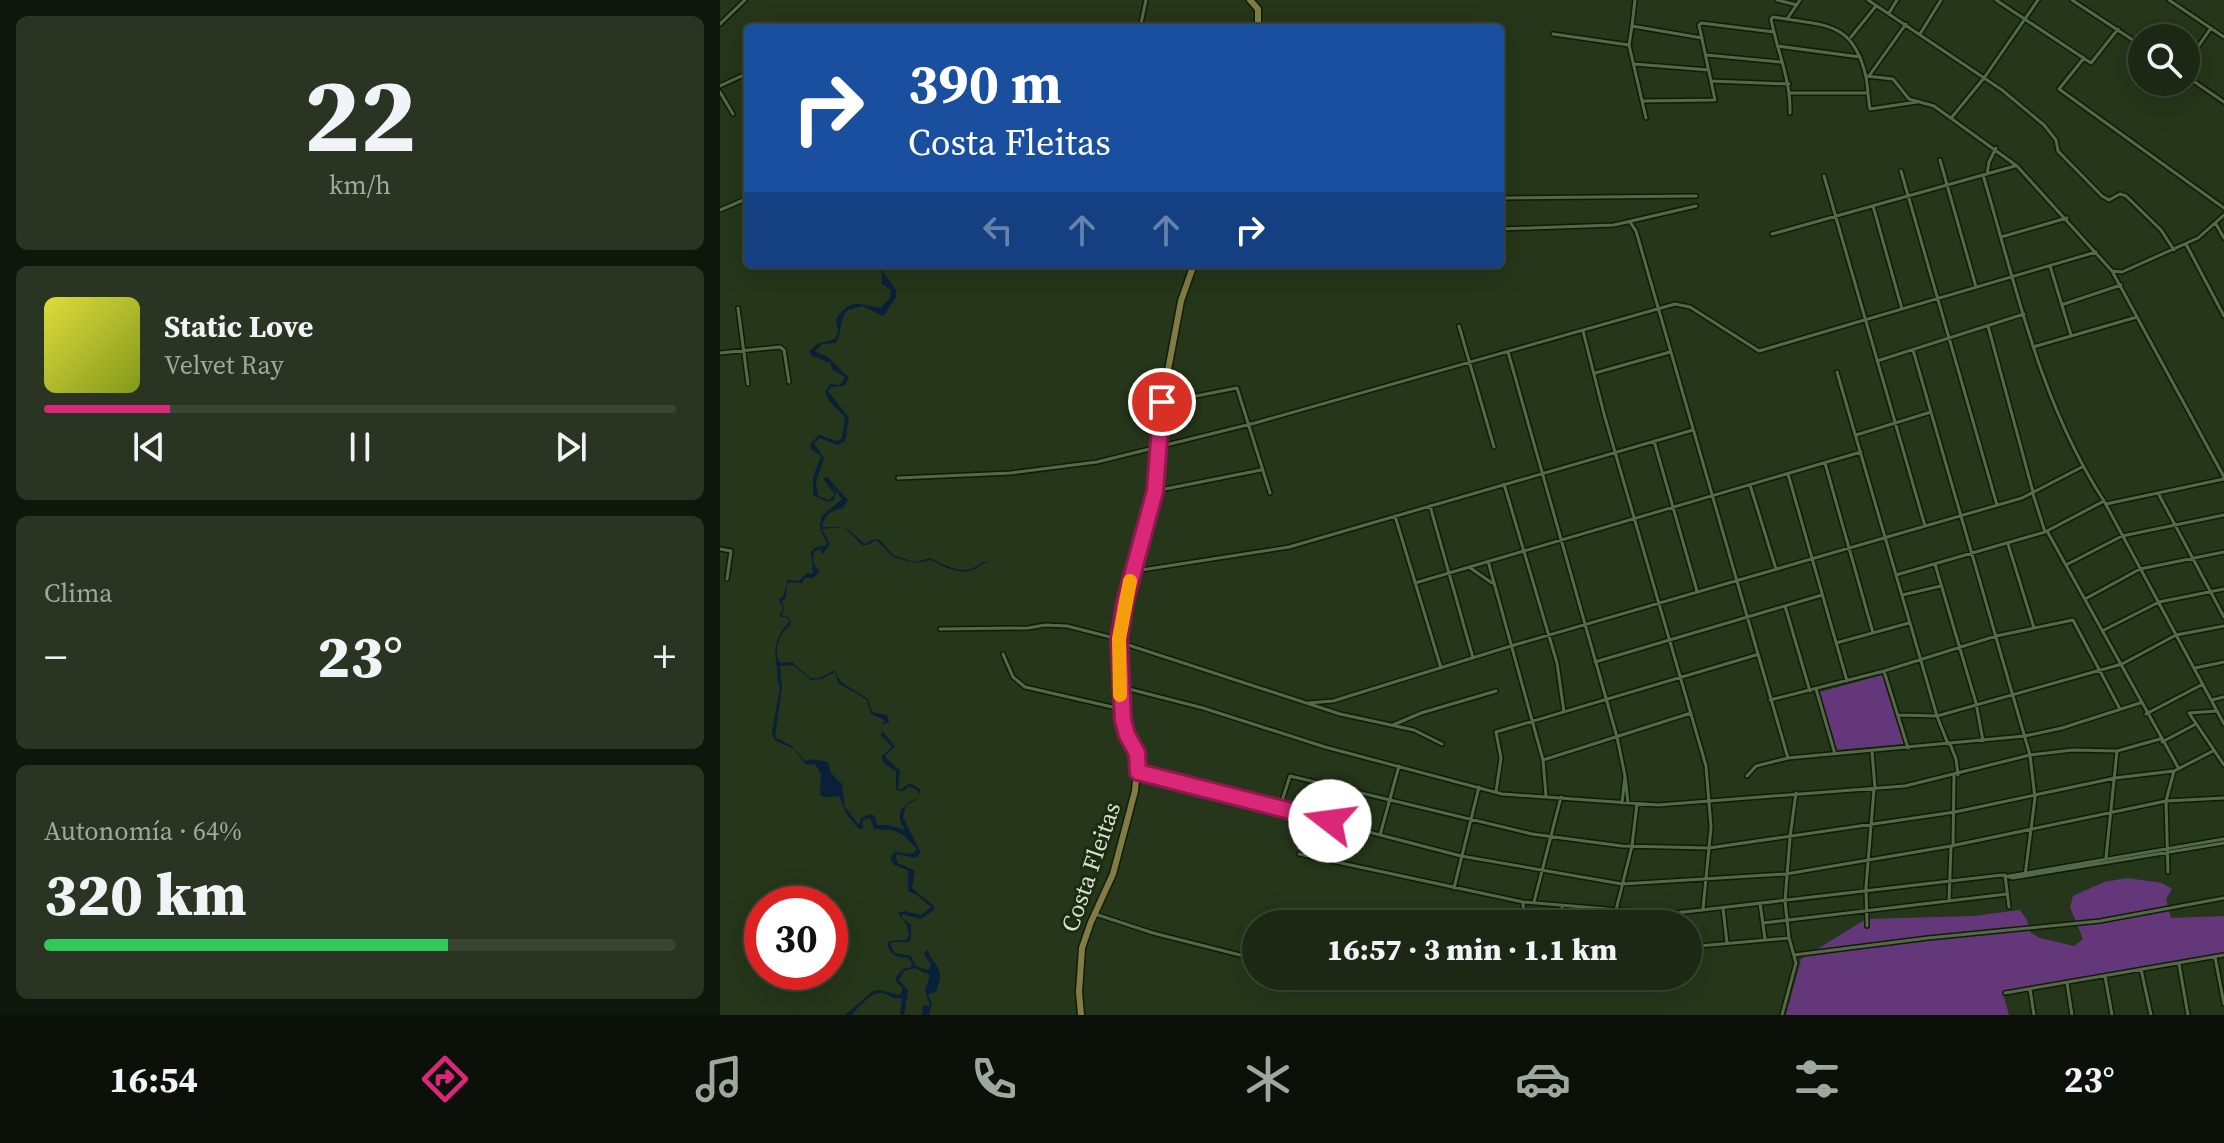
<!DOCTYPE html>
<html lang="es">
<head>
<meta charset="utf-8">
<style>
  body { margin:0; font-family:"Source Serif 4",serif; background:#293422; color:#f1f3f6; height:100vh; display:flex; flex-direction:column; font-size:30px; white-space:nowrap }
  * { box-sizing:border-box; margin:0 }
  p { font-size:26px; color:#a0a6a0 }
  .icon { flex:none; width:44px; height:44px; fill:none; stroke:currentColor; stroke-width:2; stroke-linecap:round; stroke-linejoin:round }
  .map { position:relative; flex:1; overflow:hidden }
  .drawer { display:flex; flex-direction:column; gap:16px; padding:16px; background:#0f160b; width:720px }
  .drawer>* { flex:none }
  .hud { position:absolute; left:24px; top:24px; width:760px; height:244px; border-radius:8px; box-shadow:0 8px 32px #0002,0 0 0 2px #3a4434; background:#1a4fa0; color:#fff; overflow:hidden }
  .fabs { position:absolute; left:1408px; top:24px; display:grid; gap:16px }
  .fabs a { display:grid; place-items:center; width:72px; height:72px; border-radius:50%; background:#1c2814; box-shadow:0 8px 32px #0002,0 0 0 2px #3a4434; font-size:40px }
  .speed { position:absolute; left:24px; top:886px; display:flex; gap:16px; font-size:40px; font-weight:700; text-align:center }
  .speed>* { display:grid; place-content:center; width:104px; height:104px; border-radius:50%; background:#1c2814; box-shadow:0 8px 32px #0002,0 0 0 2px #3a4434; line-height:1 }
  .speed .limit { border:12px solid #d22; background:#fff; color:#111 }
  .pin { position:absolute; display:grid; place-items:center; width:68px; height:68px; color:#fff; margin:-34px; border:4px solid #fff; border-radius:50%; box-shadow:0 2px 8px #0007 }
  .me { position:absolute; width:88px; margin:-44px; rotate:285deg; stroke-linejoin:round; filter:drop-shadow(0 0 6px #0008) }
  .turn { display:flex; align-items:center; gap:28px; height:168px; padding:0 32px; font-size:36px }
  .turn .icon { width:104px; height:104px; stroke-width:2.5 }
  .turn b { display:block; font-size:56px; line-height:68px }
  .lanes { display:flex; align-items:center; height:76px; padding:0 32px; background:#0003; justify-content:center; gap:40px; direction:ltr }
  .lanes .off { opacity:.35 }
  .big { font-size:60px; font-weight:800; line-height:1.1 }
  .drawer .card { flex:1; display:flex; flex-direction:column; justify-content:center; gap:12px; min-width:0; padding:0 28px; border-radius:12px; background:#293422 }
  .drawer .dial { align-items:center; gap:0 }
  .dial b { font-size:104px; line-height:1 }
  .song { display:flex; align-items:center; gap:24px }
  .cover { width:96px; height:96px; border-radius:12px; background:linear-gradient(135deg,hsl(60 70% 55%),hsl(70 70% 35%)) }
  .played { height:8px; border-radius:4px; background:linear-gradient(90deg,#db2777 20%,#3a4434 20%) }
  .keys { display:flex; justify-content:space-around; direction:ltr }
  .heat { display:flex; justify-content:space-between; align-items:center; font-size:44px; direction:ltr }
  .charge { height:12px; border-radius:6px; background:linear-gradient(90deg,#34c759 64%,#3a4434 0) }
  .trip { position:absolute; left:522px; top:910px; width:460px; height:80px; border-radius:40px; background:#1c2814; box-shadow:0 8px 32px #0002,0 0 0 2px #3a4434; font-weight:800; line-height:80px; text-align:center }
  .dock { display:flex; height:128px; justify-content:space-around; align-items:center; background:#0b1008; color:#a0a6a0 }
  .dock .icon { width:56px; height:56px }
  .dock .current { color:#db2777 }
  .dock b { font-size:36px; color:#f1f3f6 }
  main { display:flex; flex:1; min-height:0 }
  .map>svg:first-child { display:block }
  .green { fill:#64367a }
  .water { fill:#092039; fill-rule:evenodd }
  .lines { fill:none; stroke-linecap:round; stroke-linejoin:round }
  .street-casing { stroke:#0e1d03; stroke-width:6 }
  .secondary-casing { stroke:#0e1d03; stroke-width:9 }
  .street { stroke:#56684a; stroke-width:3 }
  .secondary { stroke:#837b46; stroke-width:6 }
  .route-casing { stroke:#8e194d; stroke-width:20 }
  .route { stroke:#db2777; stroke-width:14 }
  .slow { stroke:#f59e0b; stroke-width:14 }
  .labels { text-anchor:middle; stroke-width:6; stroke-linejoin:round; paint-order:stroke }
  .street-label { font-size:24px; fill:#d6e1d0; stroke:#1c2b10 }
</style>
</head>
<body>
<main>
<section class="drawer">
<div class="card dial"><b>22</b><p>km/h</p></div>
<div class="card">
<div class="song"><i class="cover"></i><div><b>Static Love</b><p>Velvet Ray</p></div></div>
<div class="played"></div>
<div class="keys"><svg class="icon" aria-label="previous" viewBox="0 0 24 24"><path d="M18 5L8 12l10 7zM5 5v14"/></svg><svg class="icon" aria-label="pause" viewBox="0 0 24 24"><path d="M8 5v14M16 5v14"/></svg><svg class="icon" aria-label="next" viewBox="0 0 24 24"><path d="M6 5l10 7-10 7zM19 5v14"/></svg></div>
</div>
<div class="card"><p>Clima</p>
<div class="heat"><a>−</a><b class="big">23°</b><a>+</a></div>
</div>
<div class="card"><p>Autonomía · 64%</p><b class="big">320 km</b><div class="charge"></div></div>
</section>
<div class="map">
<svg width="1504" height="1015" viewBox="0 0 1504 1015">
  <rect width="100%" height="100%" fill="#25361a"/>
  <!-- green -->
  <path class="green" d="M1162,675L1184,744L1117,750L1100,692Z
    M1407,878L1442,883L1452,889L1446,899L1451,918L1504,916V954L1283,993L1289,1015H1066L1081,959L1146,919L1253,916L1300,910L1307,920L1310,932L1320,938L1354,946L1363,939L1350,907L1353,896L1384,882Z"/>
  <!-- water -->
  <path class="water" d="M161,264H164L163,272L176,290V297L165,314L162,316L143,306L128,310C118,321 123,331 116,343L102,344L95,351L108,357L129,378L124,386L111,387L108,391L129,418L125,441L118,445L100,438L94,443L104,458L96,482L98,496L109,500L114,496V493L103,479L107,477L128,500L123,508C111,510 105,515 102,527H125L145,544L154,539L160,540L173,555L194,562L210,558C222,563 237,573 251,569C260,566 260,561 269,562C260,563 258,569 250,571C237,574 222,566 211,560L195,563L173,557L156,540L148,545H142L124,527L102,529L110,544L103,554L99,549L94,552L93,563L100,571L93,578H85L82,583L70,582L67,585L66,597L62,602L64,608L62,615L69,617L71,624C60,635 52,647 60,663L72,662L90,678H100L114,670L121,682L148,699L152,712L167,715L169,722L163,725L162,731L175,746L165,756L180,771L178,789H182L190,783L201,790L196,800L186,805L183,817L201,853L195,858L177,854L176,858L178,863L195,871L192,888L214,906V910L201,919L182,914V918L191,925V939L188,942H173L170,944L175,953L191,956L196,966L208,970L211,965L204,954L207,949C215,969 226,967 216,992L208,994L212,1003L209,1015H202L203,1005L210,1006L205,990L210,975L195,968L184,971L179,980L188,990L184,1015L180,1014L182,998C173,1000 172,996 163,993C153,990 138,1007 132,1015H125L153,991L160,990L179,995L182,992V987L176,982V977L183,969L191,967L192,963L187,957C177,959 170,954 167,944L170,941L186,940L189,936L187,925L178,913L184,911L201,915L211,907L197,895L188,891V870L174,865L170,858L175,852L192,854L197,849C180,831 180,830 154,829L150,818L143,820V829H139L126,813L119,796L104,797L100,795L101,774L95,764L86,765L74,749L54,740L52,732L60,687C56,679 58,675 57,667C53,648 56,636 69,622L68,618L59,616L63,608L59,599L63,596L68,580L79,581L87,573L93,574L91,552L96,547L105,546L107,543L100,529L101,517L122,499L110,482L116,492L114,500L108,502L93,495V477L101,456L91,449L90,444L99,435L117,441L122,438L125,417L110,402L105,392L110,384L120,385L125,377L113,370L110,363L92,356L89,352L97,344L115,339L118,331L116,319C132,297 138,305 160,308L170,298L171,290L162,284ZM73,665L91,680L102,679L115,672L118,683L147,700L151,714L164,720L161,735L172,747L161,757L165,764L176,771V790L184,791L189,786L199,792L197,798C189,802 178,807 180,819C180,823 184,826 184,830L169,825H157L155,816L150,814L141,818L139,825L125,807L122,784L111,773L108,762L92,759L85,761L72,746L55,737L62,688L60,666Z"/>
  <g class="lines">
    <defs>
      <path id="street" d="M1057,0L1077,5
        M1148,0L1282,90L1324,125L1336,140L1338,151L1382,196L1389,200L1400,194L1406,196L1441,230L1454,250
        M1276,0L1371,63L1398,29
        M1352,0L1422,46
        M1449,0L1504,37
        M1169,13L1177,0
        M1067,19L1080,0
        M0,24L25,0
        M912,26L915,0
        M420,28L426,0
        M833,34L909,45L912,26L982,38
        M1200,34L1221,0
        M1131,37L1156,6
        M909,45L926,118
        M1057,46L1140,57
        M986,55L1061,62
        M1364,58L1339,89L1504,208
        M914,64L989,70
        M1466,64L1491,28
        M1146,76L1173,79L1189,99L1214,106L1297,166L1392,271L1504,477
        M1149,76L1186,24
        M1466,76L1504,102
        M991,81L1069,84
        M0,86L28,73
        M0,92L13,114
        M1070,93H1147
        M922,101L995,100L979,25L981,23L1054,32
        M1070,113C1071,80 1057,51 1051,19L1053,17C1103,26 1133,19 1146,77C1148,87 1148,99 1150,109L1197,102
        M1232,117L1264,78L1318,0
        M1220,160L1256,287
        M1181,171L1277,505
        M1267,174L1269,162L1276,148
        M1263,175C1296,286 1320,403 1384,501L1504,724
        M1104,176L1205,526
        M780,198L976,196
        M1153,206L1182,309
        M0,210L28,198
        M910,222L916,231L1068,758
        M1496,224L1504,238
        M780,229L894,225L976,206
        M1052,234L1295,166
        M1281,237L1347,218
        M1466,244L1504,316
        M1330,266L1351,335
        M1392,271L1402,272L1478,238L1504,215
        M1344,304L1401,285
        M18,308L28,384
        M739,326L774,447
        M1268,326L1313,492
        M863,331L884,414L986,766L991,827L983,909
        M1313,347L1417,317
        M1193,350L1310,755L1315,798L1305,876
        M788,352L897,737L905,776
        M0,353L60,347L64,350L69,382
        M1157,361L1304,314
        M1117,372L1217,716L1228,744
        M875,373L950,352
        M445,402L517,388L550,493
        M1136,435L1211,412
        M934,441L977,591
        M1105,463L1153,633
        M1068,474L1127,681
        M178,478L291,473L377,462L535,423L955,304L970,307L1039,351L1376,252
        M784,484L837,663L844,712
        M1030,485L1056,569
        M435,491L541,470
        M1438,493L1504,617
        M1313,494L1325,532
        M1386,504L1504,479
        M710,506L753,658
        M675,516L721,668
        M1327,531L1459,769
        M1288,544L1314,628
        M0,549L11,551L7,579
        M768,561L823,760L826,796
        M1215,564L1256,703L1263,741
        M1346,565L1402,536L1504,515
        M749,567L772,583
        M415,571L569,547L973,430
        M1176,575L1325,532L1384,501
        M695,583L1141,452
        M1182,595L1221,586
        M1365,599L1420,569L1504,552
        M1065,606L1090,691
        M220,629L308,628L325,625L347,626L398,639
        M1384,630L1439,602L1504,589
        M399,642L620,714L694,730L722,744
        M1116,643L1189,623
        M283,654L293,677L305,687L401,709
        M875,662L1102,595
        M1475,668L1504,662
        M1164,671L1188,748
        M401,687L483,708L605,747L782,794L938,805L1185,786L1310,755L1353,750L1397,751L1440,739
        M1096,689L1115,754
        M1050,700L1164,671L1276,636L1353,620L1400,709
        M1492,700L1504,697
        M588,703L613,701L791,646L1302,498L1362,467
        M1497,711L1469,713L1504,765
        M1426,714L1483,684
        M1178,715L1217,716L1402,664L1456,635L1504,626
        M673,725L701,713L776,691
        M1442,742L1474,725
        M1230,744L1236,759L1238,775
        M1152,752L1155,788
        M823,760L971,713
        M418,772L741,856L902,884L1066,874L1231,846L1446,801L1504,798
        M1027,776L1036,766L1068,758L1305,736L1342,728L1420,703
        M776,792L781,758L776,732L1036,655
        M902,803L905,776L908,803
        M560,807L570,776L812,834L902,846L989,848L1235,812L1395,778L1454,771L1493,751
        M660,835L679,766
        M1070,837L1076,793
        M1233,846L1234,776
        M579,854L803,902L923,912L956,913L1282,875L1293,878L1504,843
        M1386,858L1397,751
        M1448,872L1446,801L1454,771
        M1285,875L1289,907
        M1289,876L1504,839
        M734,888L759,787
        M1229,901L1231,846
        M814,902L841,797
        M1040,903L1045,939
        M803,904L805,924
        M842,908L843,924
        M1003,908L1007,943
        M883,909L885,924
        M896,910L912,846L917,804
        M923,912L924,924
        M961,912L963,924
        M375,914L433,933L536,959
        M1043,923L1287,894
        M1147,926L1146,887L1154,789
        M968,947L1069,938
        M1074,955L1208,938L1380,921L1504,898
        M1495,957L1504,1004
        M1459,964L1468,1015
        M1421,969L1431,1015
        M608,976L621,979
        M1385,976L1392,1015
        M1347,983L1352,1015
        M1310,989L1314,1015
        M1285,993L1504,955
        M1062,1015L1076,963L1069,938L1065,901L1070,838"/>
      <path id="secondary" d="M530,0L538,9V28
        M361,1015L359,992L362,948L371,922L393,874L415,791L418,759L404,727L399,639L405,602L435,491L442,402L461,301L474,264"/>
    </defs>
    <!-- street casing -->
    <use href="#street" class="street-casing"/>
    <!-- secondary casing -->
    <use href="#secondary" class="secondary-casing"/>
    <!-- street -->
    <use href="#street" class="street"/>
    <!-- secondary -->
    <use href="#secondary" class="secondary"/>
  </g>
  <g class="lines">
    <defs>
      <path id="route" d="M442,402L435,491L405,602L399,639L403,720L407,735L417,753L418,772L610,821"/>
    </defs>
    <!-- route casing -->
    <use href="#route" class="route-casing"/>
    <!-- route -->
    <use href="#route" class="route"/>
    <!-- slow -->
    <path class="slow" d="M400,695L399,639L410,581"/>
  </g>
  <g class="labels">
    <!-- street labels -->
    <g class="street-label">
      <text transform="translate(371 867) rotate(-71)" y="8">Costa Fleitas</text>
    </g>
  </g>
</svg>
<div class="fabs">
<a><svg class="icon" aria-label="search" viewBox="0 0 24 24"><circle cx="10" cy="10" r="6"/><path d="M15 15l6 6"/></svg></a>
</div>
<div class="speed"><div class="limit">30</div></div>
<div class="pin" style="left:442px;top:402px;background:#d93025"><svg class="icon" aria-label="arrive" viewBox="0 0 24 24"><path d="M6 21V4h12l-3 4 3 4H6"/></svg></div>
<svg class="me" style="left:610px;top:821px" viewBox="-20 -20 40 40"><circle r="19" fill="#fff"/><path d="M0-13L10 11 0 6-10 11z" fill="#db2777"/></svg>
<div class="trip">16:57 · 3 min · 1.1 km</div>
<div class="hud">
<div class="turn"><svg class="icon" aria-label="right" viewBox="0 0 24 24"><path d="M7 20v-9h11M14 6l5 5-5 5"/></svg><div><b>390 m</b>Costa Fleitas</div></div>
<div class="lanes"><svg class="icon off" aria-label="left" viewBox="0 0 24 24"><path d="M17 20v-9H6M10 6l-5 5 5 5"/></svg><svg class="icon off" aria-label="ahead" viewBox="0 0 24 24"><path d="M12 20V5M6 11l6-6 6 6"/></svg><svg class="icon off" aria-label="ahead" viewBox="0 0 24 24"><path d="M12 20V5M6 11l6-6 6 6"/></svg><svg class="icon" aria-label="right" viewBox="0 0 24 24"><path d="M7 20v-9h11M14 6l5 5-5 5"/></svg></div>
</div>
</div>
</main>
<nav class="dock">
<b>16:54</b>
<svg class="icon current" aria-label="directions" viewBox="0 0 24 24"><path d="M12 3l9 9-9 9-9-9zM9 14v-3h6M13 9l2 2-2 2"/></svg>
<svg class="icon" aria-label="music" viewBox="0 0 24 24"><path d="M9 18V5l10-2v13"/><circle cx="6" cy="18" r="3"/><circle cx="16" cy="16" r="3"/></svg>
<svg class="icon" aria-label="phone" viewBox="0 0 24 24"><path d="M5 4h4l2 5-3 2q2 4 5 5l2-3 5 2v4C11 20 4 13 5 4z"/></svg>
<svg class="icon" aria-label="climate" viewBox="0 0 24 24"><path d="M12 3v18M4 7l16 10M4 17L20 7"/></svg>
<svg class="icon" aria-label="car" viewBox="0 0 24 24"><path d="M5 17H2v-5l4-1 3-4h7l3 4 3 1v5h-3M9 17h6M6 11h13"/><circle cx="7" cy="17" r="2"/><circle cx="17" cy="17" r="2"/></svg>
<svg class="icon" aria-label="filters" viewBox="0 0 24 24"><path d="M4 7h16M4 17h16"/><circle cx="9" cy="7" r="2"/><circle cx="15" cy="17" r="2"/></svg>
<b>23°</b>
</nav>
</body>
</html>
